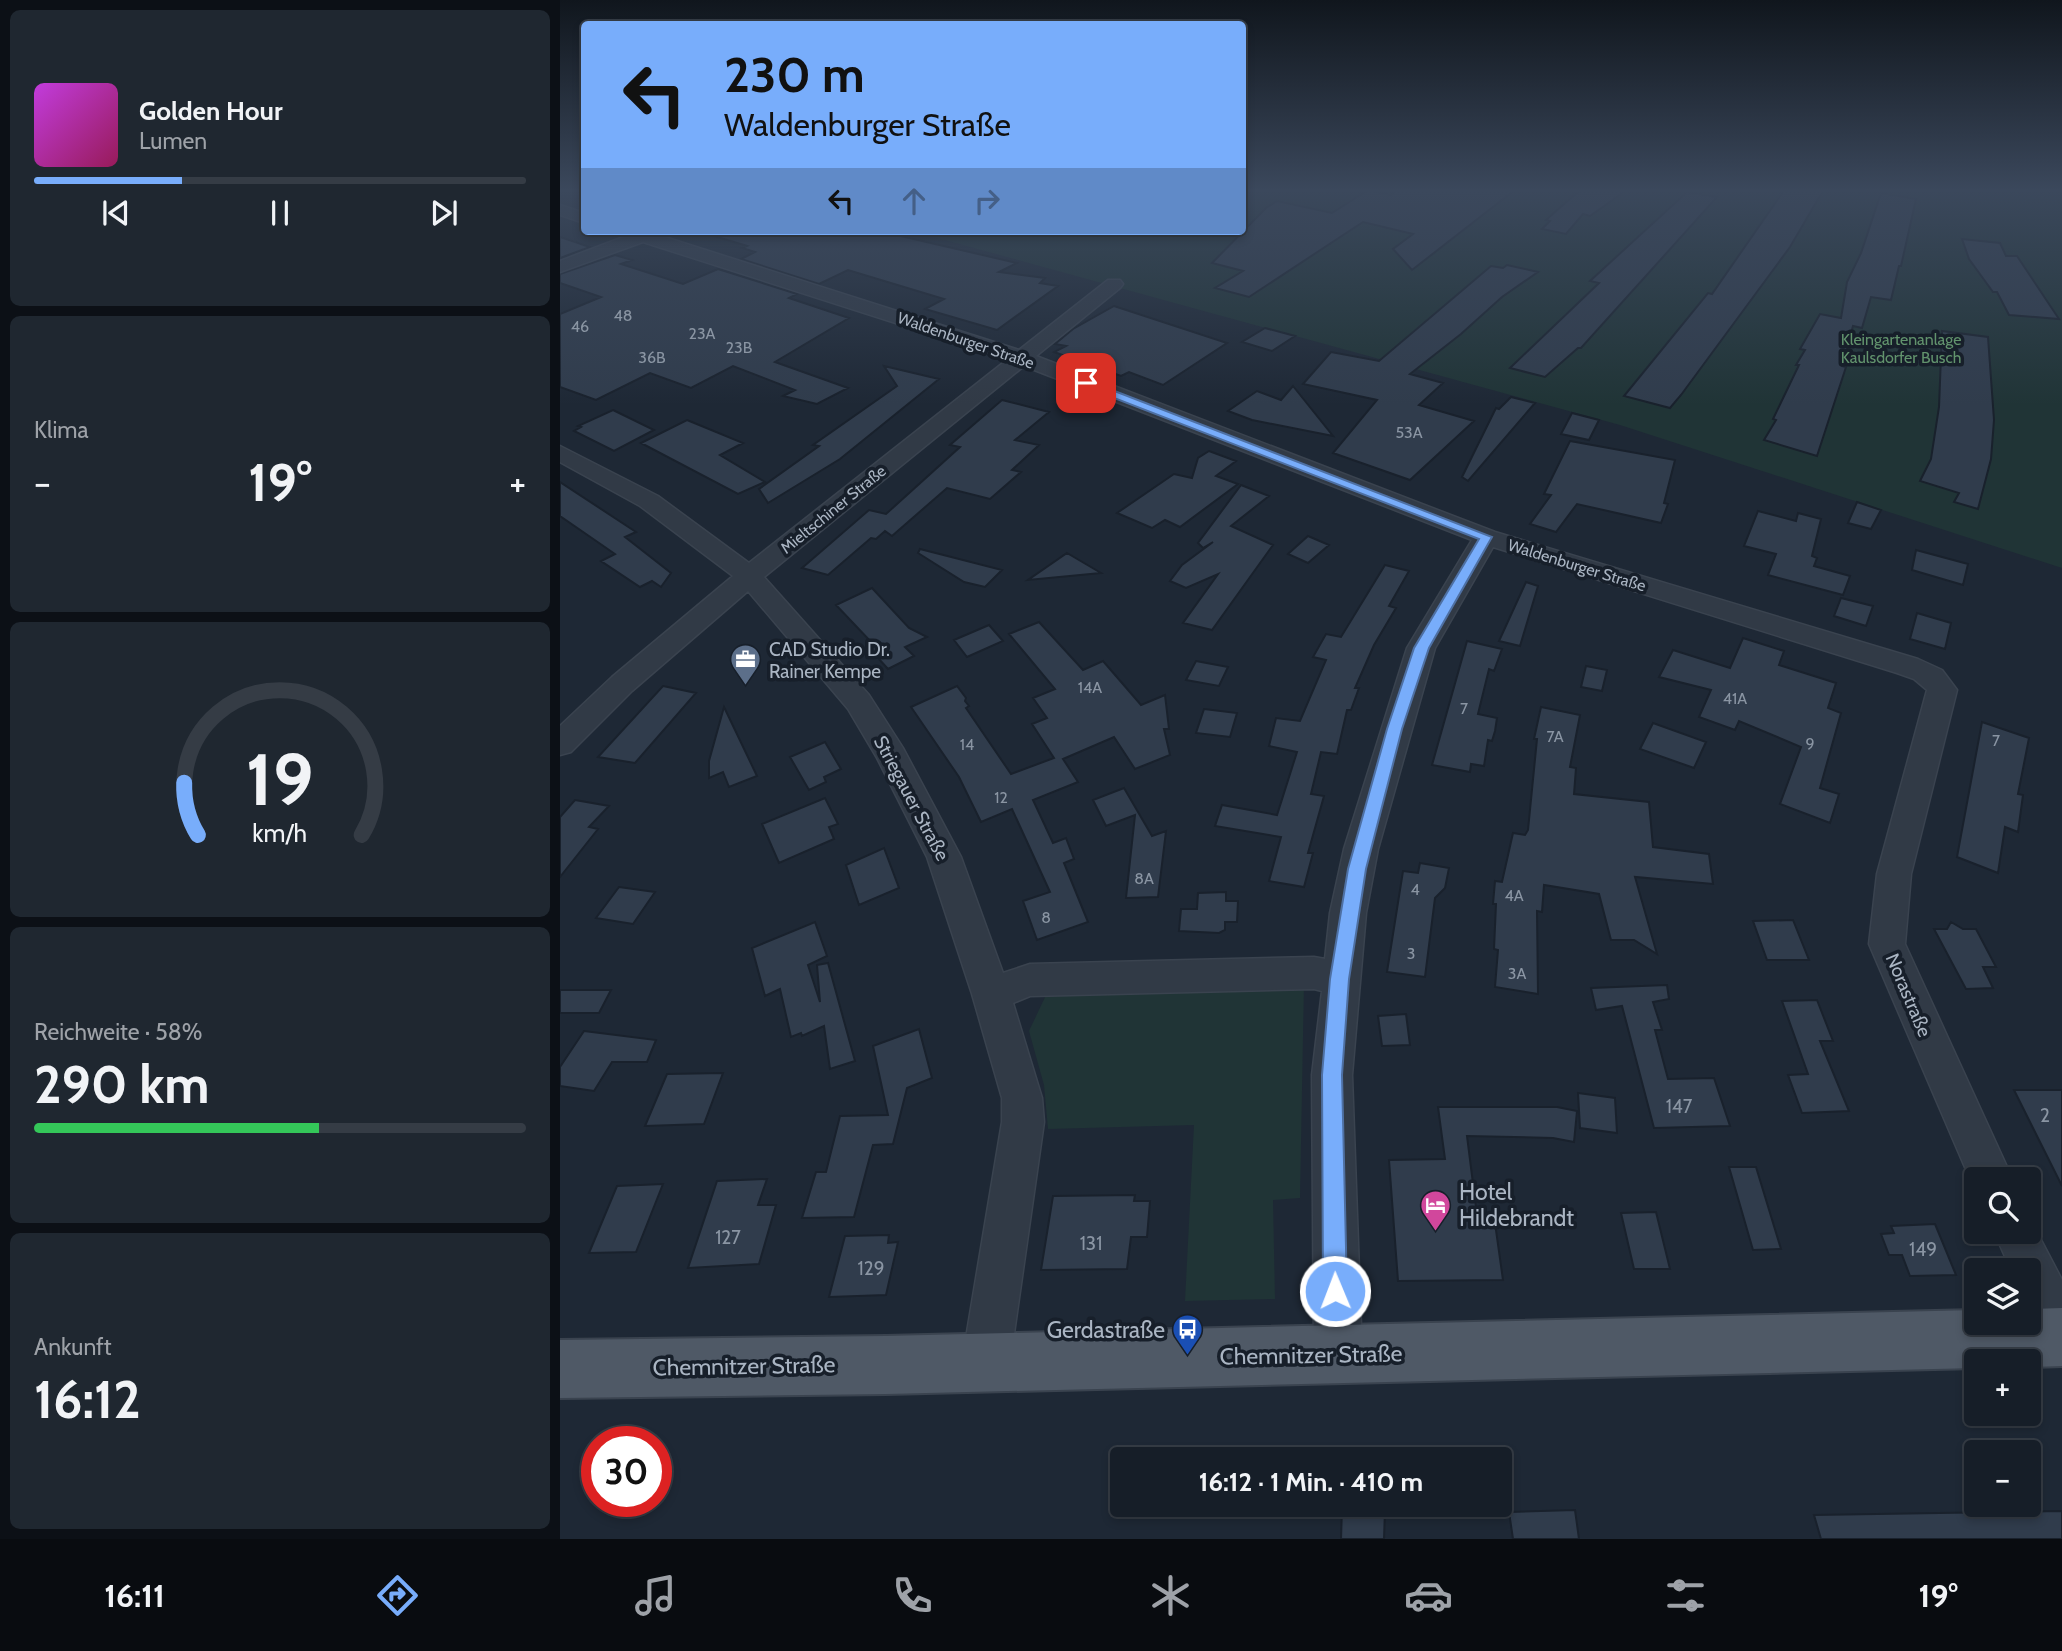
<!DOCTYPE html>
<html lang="de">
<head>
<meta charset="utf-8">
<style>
  body { margin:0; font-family:Cabin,sans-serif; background:#1f2730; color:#f1f3f6; height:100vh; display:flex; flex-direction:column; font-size:26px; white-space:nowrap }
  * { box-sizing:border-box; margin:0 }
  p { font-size:23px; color:#9ea2a8 }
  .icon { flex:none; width:38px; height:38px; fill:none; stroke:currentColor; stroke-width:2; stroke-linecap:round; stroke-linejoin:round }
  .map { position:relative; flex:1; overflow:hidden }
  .sheet { display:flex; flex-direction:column; gap:10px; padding:10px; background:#0c1016; width:560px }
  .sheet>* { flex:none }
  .banner { position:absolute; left:21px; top:21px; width:665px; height:214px; border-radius:7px; box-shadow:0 4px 10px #0003,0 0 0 2px #353c45; background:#78adfb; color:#111; overflow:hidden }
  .buttons { position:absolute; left:1404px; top:1167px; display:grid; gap:14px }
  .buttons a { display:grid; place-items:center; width:77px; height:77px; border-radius:7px; background:#161e28; box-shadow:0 4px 10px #0003,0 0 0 2px #353c45; font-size:35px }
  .speed { position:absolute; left:21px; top:1426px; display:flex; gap:14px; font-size:35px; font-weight:700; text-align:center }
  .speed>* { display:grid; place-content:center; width:91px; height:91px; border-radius:50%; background:#161e28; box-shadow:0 4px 10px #0003,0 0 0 2px #353c45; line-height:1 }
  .speed .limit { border:10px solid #d22; background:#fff; color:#111 }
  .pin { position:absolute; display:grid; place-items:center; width:60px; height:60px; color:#fff; margin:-30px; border-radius:14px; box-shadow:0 4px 10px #0006 }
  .me { position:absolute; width:77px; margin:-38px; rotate:359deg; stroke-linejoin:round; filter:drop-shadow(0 0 5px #0008) }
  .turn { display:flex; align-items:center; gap:24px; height:147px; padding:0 28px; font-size:32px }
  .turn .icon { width:91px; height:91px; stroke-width:2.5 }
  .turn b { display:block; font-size:49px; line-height:60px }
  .lanes { display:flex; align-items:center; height:66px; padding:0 28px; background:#0003; justify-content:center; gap:35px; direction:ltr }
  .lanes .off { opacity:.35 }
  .big { font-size:52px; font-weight:700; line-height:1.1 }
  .sheet .tile { flex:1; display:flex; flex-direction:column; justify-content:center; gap:10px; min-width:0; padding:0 24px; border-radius:10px; background:#1f2730 }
  .sheet .dial { align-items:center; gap:0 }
  .dial svg { height:182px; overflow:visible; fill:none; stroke:#353c45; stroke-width:7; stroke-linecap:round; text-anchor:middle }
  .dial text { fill:#f1f3f6; stroke:none }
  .song { display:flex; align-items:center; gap:21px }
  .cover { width:84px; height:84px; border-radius:10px; background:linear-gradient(135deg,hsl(290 70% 55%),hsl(330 70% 35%)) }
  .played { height:7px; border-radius:4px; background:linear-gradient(90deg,#78adfb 30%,#353c45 30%) }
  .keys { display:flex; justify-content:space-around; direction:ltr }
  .heat { display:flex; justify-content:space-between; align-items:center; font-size:38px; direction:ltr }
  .charge { height:10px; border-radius:5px; background:linear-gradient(90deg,#34c759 58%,#353c45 0) }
  .trip { position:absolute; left:550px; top:1447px; width:402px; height:70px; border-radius:7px; background:#161e28; box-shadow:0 4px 10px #0003,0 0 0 2px #353c45; font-weight:700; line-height:70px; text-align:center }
  .tabs { display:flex; height:112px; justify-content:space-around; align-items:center; background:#090c10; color:#9ea2a8 }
  .tabs .icon { width:49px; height:49px }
  .tabs .current { color:#78adfb }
  .tabs b { font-size:32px; color:#f1f3f6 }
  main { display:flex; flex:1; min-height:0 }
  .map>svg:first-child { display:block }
  .green { fill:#203436 }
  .building { fill:#303c4c; stroke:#19212c; stroke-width:2 }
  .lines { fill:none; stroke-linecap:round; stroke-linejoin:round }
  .minor-casing { stroke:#3a434f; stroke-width:3 }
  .major-casing { stroke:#3a434f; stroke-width:4 }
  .minor { fill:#313a46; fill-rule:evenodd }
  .major { fill:#4f5966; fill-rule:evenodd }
  .route { fill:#78adfb; stroke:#4e70a3; stroke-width:2 }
  .labels { text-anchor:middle; stroke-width:7; stroke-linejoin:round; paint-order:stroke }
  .number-label { font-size:16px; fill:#8a95a3 }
  .far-park-label { font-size:16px; fill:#62936d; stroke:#171f2a }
  .far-street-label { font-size:16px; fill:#aab5c3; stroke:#171f2a }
  .poi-label { font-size:19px; fill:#aab5c3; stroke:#171f2a; text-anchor:start }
  .street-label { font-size:19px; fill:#aab5c3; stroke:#171f2a }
  .near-number-label { font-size:19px; fill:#8a95a3 }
  .near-poi-label { font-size:23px; fill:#aab5c3; stroke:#171f2a; text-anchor:start }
  .near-street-label { font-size:23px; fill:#aab5c3; stroke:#171f2a }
</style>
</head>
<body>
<main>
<section class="sheet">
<div class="tile">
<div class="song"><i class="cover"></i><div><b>Golden Hour</b><p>Lumen</p></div></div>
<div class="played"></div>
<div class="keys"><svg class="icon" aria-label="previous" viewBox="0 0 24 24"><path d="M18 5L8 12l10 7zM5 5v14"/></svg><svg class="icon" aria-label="pause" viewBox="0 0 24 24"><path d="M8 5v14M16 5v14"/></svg><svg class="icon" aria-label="next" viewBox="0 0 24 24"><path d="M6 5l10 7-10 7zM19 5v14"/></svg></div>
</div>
<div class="tile"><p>Klima</p>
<div class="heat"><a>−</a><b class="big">19°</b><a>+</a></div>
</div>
<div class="tile dial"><svg viewBox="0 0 100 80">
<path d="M14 69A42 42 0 1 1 86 69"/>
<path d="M14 69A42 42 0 0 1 8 46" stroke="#78adfb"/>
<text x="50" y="56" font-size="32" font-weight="700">19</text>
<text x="50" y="72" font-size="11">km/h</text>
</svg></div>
<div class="tile"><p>Reichweite · 58%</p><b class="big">290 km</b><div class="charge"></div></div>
<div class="tile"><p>Ankunft</p><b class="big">16:12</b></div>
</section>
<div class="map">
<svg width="1502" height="1539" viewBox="0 0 1502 1539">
  <rect width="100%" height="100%" fill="#1e2835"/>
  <!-- green -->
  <path class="green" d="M683,189H1502V568L1060,425L352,231H682Z
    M744,983L740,1198L713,1200L715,1299L625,1301L634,1125L488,1129L484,1085L469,1031L487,993Z"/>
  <!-- building -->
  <path class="building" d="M838,189H956L852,270L833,249L853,234L803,222L689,297L655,288L683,271L652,263L706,208L717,201L772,213L808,190L831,195Z
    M1021,189H1068L1030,216L1023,214L1006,234L982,229L990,221L986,220Z
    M1225,189H1264L1230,247L1121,395L1110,408L1064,396L1148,293L1152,294Z
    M1127,192L1157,197L1021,348H1018L985,377L950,368L1039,283L1030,281Z
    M1321,193L1356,199L1341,266H1339L1331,300L1311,297L1302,328L1293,326L1282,366L1286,367L1257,456L1204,440L1216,420L1213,419L1239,365H1236L1245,350L1240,349L1260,314L1281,318L1287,282L1301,253Z
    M155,231H319L457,263L439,272L485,278L480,283L498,286L437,330L365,309L384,299L288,270L259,284L181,259L195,252L182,248L187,246L154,236Z
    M0,237L30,247L0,258Z
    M1402,239L1440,243L1446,256H1457L1499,319L1449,315L1437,292H1433L1409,259Z
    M55,255L72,260L61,264L123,284L158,269L237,294L229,298L289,318L215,362L288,388L257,404L223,396L235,390L173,366L131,388L90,373L36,400L0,387V314L41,297L0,283V274Z
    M947,265L978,272L942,297L901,334L850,374L883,383L859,405L914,421L850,480L773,453L817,400L743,384L771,352L819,361L931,266L943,268Z
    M554,306L667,343L603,385L569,372L561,376L494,352L506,346L495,344L513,329Z
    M705,328L735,336L712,351L682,342Z
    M1382,331L1428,337L1434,420L1431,459L1418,509L1394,502L1399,493L1360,481L1371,459L1379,407Z
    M324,366L379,379L280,459L208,503L199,489L259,446L253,445L337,386Z
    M733,386L773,436L692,420L668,411L697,391L721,400Z
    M951,397L975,403L908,481L902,477L936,408L939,409Z
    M442,400L489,412L455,440L479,445L452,470L461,472L430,499L387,488L332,536L325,531L316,539L311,538L268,575L242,568L309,510L326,514L400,447L390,445Z
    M53,410L94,430L54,451L14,431L21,427L18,426Z
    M1012,413L1039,420L1029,440L1001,434Z
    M127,420L183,443L160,455L205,482L178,494L81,443Z
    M1010,441L1115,460L1104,503L1108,504L1101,523L1017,504L996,532L970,524L991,495L984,494Z
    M649,451L676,461L656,476L678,484L620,527L605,520L592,528L557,513L614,474L632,478L638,458Z
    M0,482L76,532L65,537L111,573L101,587L92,581L80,587L41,561L55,554L0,516Z
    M681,485L709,496L671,526L713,545L652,630L623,623L658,574L626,588L610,581L622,565L653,542L643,548L638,543Z
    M1297,502L1321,510L1311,529L1288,523Z
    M1198,511L1236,521L1238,513L1261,519L1252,556L1257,558L1254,566L1290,576L1283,595L1208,575L1216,554L1184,546Z
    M748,536L769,545L748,563L728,554Z
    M360,549L442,570L425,587L404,582L358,553Z
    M1356,550L1408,564L1403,585L1352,570Z
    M507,553L541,573L468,580Z
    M825,565L849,571L829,606L836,608L814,645L795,688H799L791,710H787L777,754L761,752L751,794L764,796L748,853H753L744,887L709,881L721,837L655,826L662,805L717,815L737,752L709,746L716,718L740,721L766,660L753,657L766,634L781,637Z
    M966,582L978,586L960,646L939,641Z
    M312,588L349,628L367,637L345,647L354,656L328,669L309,648L315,646L276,605Z
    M1281,598L1313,606L1306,626L1274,616Z
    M1357,613L1391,623L1385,649L1350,639Z
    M479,622L523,670L543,661L581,705L605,695L609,729H604L610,755L575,769L554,737L503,759L518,782L473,800L493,843L506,838L514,859L504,863L528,922L477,940L463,901L490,892L452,809L421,822L399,777L351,707L397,686L406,698L405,701L409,706L406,708L451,774L494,758L472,724L487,718L473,698L495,689L449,634Z
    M429,625L443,641L407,657L394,640Z
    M1183,638L1224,651L1219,665L1276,683L1268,708L1281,713L1260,788L1279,794L1270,823L1220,804L1241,747L1179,721L1175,730L1139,717L1151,690L1099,677L1113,650L1170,668Z
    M907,641L942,649L934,671L929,669L918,714L937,718L935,731L932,741L928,740L924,766L911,764L910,772L872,765Z
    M636,661L668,667L659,686L626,680Z
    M1026,666L1047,670L1042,691L1021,687Z
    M103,686L136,693L75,763L38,757Z
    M164,707L197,776L169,787L163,772L149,778V761Z
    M981,707L1020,715L1010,767L1016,768L1014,794L1089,802L1093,847L1149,854L1153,884L1075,877L1097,954L1074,940H1051L1039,894L984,885L982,912L977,911L978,994L935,987L938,950L934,949L936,904H933L935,881L942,882L953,833L965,835L968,830L977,739H974Z
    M644,709L677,713L670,737L636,733Z
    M1422,722L1469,738L1458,794L1463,795L1458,832L1445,827L1438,873L1397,857Z
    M1093,723L1146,742L1134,768L1080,749Z
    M265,742L281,769L264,777L266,782L249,790L230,757Z
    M564,788L592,836L606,831L598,897L566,898L575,815L546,826L533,800Z
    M265,798L278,824L269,827L274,839L219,863L202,824Z
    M15,800L49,806L29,827L38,829L0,877V817Z
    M324,848L339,888L299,905L286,865Z
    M860,863L889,868L885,888L875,898L865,977L827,972L843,871L858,873Z
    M59,887L95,892L73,924L36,918Z
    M666,892V901H678L677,922H665V930L659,933L619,931L621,909H637L638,893Z
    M1233,920L1249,960H1207L1193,921Z
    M255,922L267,956L248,965L260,1002L257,965L268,963L295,1061L270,1069L264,1026L242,1036L241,1033L231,1037L220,989L205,996L192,948Z
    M1391,922L1403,929H1416L1436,967H1423L1433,988L1406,989L1374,929H1387Z
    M1107,985L1109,999L1093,1002L1102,1030H1095L1108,1079L1154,1078L1170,1126L1094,1128L1062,1006L1036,1010L1031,988Z
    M0,990H51L39,1013H0Z
    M1257,1000L1273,1041H1260L1289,1111L1242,1113L1228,1075L1248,1074L1222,1001Z
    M846,1014L850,1045L822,1046L818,1016Z
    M359,1029L372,1078L347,1088L333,1144L313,1145L294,1217L242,1218L256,1172H266L280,1116L328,1115L313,1046Z
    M24,1031L96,1040L87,1062H52L34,1091L0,1086V1067Z
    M163,1073L144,1124L85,1126L107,1074Z
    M1454,1090H1502V1186Z
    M1018,1093L1055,1098L1057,1133L1020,1128Z
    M878,1107H997L1017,1111L1014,1142L993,1138L907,1136L918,1223H935L943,1280L838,1281L829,1160L885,1159Z
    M1169,1167H1196L1221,1249L1193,1250Z
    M207,1179L198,1205H216L199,1264L128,1268L157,1181Z
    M103,1184L76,1252L29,1253L57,1186Z
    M575,1195L574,1201H590L587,1237H571L567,1269L481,1270L493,1196Z
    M1096,1212L1110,1269H1074L1061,1213Z
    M1375,1224L1396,1275L1350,1276L1342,1255H1329L1321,1234L1334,1233L1331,1226Z
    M329,1235L328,1243L338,1242L326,1295L269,1297L285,1236Z
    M782,1507L825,1510L824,1539H781Z
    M1015,1510L1019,1539H953L949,1512Z
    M1502,1511V1539H1261L1254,1515Z"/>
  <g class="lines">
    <defs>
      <path id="minor" d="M0,205L24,213V223L0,215Z
        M58,231L89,232L459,350L548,280H560L563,284L560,288L476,356L935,532L1358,659L1382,670L1397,690L1351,874L1345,944L1453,1180H1416V1193L1309,944L1317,874L1367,690L1354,679L1337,673L933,547L875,648L818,849L806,913L792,1075L802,1354L795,1371L778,1378L761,1371L754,1354L752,1075L762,991L754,989L470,996L453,1003L482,1098L484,1122L450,1362L443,1379L426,1386L409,1379L402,1362L442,1122V1098L412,994L367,857L317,758L288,709L188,591L72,691L11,752L0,755V726L52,677L173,576L80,506L0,462V446L98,496L189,563L448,359L83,242L0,272V261L66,236ZM464,366L912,540L847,648L784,849L770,913L765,959L754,957L470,964L443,973L401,857L343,748L309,695L204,577Z
        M1468,1215L1502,1280V1356L1485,1349L1468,1310V1270H1451L1434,1232H1468Z"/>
      <path id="major" d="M1502,1308V1366L1468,1367V1362H1416V1368L326,1394L0,1398V1340L326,1336L1416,1310V1323H1468V1309Z"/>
    </defs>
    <!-- minor casing -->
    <use href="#minor" class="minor-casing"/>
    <!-- major casing -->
    <use href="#major" class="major-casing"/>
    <!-- minor -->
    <use href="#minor" class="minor"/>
    <!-- major -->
    <use href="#major" class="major"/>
  </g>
  <!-- sky -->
  <linearGradient id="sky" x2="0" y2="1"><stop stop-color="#10161d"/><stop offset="0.47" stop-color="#3b485c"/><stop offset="1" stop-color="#3b485c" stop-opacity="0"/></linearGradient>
  <rect width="1502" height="405" fill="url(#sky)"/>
  <!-- route -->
  <path class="route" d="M526,380L932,537L869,648L842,729L806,869L789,979L782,1075L787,1291L783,1300L775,1303L767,1300L763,1291L762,1075L770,979L788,869L827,729L854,648L919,539L523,386L521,383Z"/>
  <!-- icons -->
  <defs>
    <symbol id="office-pin" viewBox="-11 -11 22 30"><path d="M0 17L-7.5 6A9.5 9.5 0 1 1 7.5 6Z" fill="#5c6f8a" stroke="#171f2a"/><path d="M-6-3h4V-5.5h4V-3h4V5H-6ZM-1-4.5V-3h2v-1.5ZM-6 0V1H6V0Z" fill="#fff"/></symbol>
    <symbol id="hotel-pin" viewBox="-11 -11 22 30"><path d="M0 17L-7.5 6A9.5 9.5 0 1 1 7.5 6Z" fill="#d1479c" stroke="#171f2a"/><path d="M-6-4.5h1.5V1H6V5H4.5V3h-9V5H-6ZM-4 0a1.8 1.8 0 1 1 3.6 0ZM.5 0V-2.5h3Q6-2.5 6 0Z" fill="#fff"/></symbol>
    <symbol id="bus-pin" viewBox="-11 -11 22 30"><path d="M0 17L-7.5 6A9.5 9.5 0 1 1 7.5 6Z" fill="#1a4fb4" stroke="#171f2a"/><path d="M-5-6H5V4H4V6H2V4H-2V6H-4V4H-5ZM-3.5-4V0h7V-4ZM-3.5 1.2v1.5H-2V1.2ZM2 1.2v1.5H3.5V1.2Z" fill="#fff"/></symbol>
  </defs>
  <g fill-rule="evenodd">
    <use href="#office-pin" x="168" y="642" width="35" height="47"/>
    <use href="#hotel-pin" x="858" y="1188" width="35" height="47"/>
    <use href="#bus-pin" x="610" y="1312" width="35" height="47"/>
  </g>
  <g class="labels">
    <!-- number labels -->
    <g class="number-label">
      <text x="63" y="321">48</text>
      <text x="20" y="332">46</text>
      <text x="142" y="339">23A</text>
      <text x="179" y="353">23B</text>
      <text x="92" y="363">36B</text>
      <text x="849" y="438">53A</text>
      <text x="530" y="693">14A</text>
      <text x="1175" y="704">41A</text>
      <text x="904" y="714">7</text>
      <text x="995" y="742">7A</text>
      <text x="1436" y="746">7</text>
      <text x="1250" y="749">9</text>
      <text x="407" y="750">14</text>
      <text x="441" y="803">12</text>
      <text x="584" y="884">8A</text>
      <text x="855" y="895">4</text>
      <text x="954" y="901">4A</text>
      <text x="486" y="923">8</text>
      <text x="851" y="959">3</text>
      <text x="957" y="979">3A</text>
    </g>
    <!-- far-park labels -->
    <g class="far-park-label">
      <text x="1341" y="345">Kleingartenanlage<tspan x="1341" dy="18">Kaulsdorfer Busch</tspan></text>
    </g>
    <!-- far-street labels -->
    <g class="far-street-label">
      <text transform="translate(406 340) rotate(19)" y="6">Waldenburger Straße</text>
      <text transform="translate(273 509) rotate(-39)" y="6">Mieltschiner Straße</text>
      <text transform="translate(1017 565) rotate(17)" y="6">Waldenburger Straße</text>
    </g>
    <!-- poi labels -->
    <g class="poi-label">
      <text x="209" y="656">CAD Studio Dr.<tspan x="209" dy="22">Rainer Kempe</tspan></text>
    </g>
    <!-- street labels -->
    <g class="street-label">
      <text transform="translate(352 798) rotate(62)" y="7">Striegauer Straße</text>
      <text transform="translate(1349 995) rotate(67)" y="7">Norastraße</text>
    </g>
    <!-- near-number labels -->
    <g class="near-number-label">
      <text x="1119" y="1113">147</text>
      <text x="1485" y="1122">2</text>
      <text x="168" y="1244">127</text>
      <text x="531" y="1250">131</text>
      <text x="1363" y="1256">149</text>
      <text x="311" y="1275">129</text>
    </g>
    <!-- near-poi labels -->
    <g class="near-poi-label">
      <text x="899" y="1200">Hotel<tspan x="899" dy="26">Hildebrandt</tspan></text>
      <text x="605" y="1338" text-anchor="end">Gerdastraße</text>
    </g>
    <!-- near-street labels -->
    <g class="near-street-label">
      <text transform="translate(751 1355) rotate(-1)" y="8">Chemnitzer Straße</text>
      <text transform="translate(184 1366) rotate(-1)" y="8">Chemnitzer Straße</text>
    </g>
  </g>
</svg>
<div class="buttons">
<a><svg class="icon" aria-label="search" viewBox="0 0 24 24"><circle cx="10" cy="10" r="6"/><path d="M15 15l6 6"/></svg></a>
<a><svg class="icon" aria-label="layers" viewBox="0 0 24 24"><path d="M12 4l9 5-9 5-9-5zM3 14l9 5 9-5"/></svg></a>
<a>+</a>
<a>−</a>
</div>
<div class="speed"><div class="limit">30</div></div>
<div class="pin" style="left:526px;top:383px;background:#d93025"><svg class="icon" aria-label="arrive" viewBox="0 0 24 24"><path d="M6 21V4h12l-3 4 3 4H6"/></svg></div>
<svg class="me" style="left:775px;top:1291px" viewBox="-20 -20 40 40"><circle r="17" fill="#78adfb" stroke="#fff" stroke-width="3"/><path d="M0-11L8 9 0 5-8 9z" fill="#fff"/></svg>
<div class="trip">16:12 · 1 Min. · 410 m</div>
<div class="banner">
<div class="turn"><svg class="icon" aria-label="left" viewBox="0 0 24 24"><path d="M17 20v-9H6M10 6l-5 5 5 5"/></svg><div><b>230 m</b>Waldenburger Straße</div></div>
<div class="lanes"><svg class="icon" aria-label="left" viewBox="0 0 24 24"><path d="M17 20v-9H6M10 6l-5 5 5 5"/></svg><svg class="icon off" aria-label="ahead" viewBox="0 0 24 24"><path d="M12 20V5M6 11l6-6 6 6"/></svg><svg class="icon off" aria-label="right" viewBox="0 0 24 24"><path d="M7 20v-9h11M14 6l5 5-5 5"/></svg></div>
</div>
</div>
</main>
<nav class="tabs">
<b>16:11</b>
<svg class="icon current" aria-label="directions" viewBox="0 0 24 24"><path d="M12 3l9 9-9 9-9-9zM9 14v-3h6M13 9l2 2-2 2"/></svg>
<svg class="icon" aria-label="music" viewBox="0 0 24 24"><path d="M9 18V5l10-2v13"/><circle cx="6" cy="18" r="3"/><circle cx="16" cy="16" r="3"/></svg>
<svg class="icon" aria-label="phone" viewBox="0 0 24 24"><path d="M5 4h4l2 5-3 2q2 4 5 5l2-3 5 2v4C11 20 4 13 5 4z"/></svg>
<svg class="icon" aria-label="climate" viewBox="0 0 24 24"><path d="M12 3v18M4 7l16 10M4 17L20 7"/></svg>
<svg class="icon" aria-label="car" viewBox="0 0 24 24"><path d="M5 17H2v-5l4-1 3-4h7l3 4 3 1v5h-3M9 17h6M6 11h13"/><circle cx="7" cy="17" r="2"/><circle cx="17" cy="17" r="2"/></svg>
<svg class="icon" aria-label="filters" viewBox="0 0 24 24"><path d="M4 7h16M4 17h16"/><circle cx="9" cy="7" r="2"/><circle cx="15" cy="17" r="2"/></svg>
<b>19°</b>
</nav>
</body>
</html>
